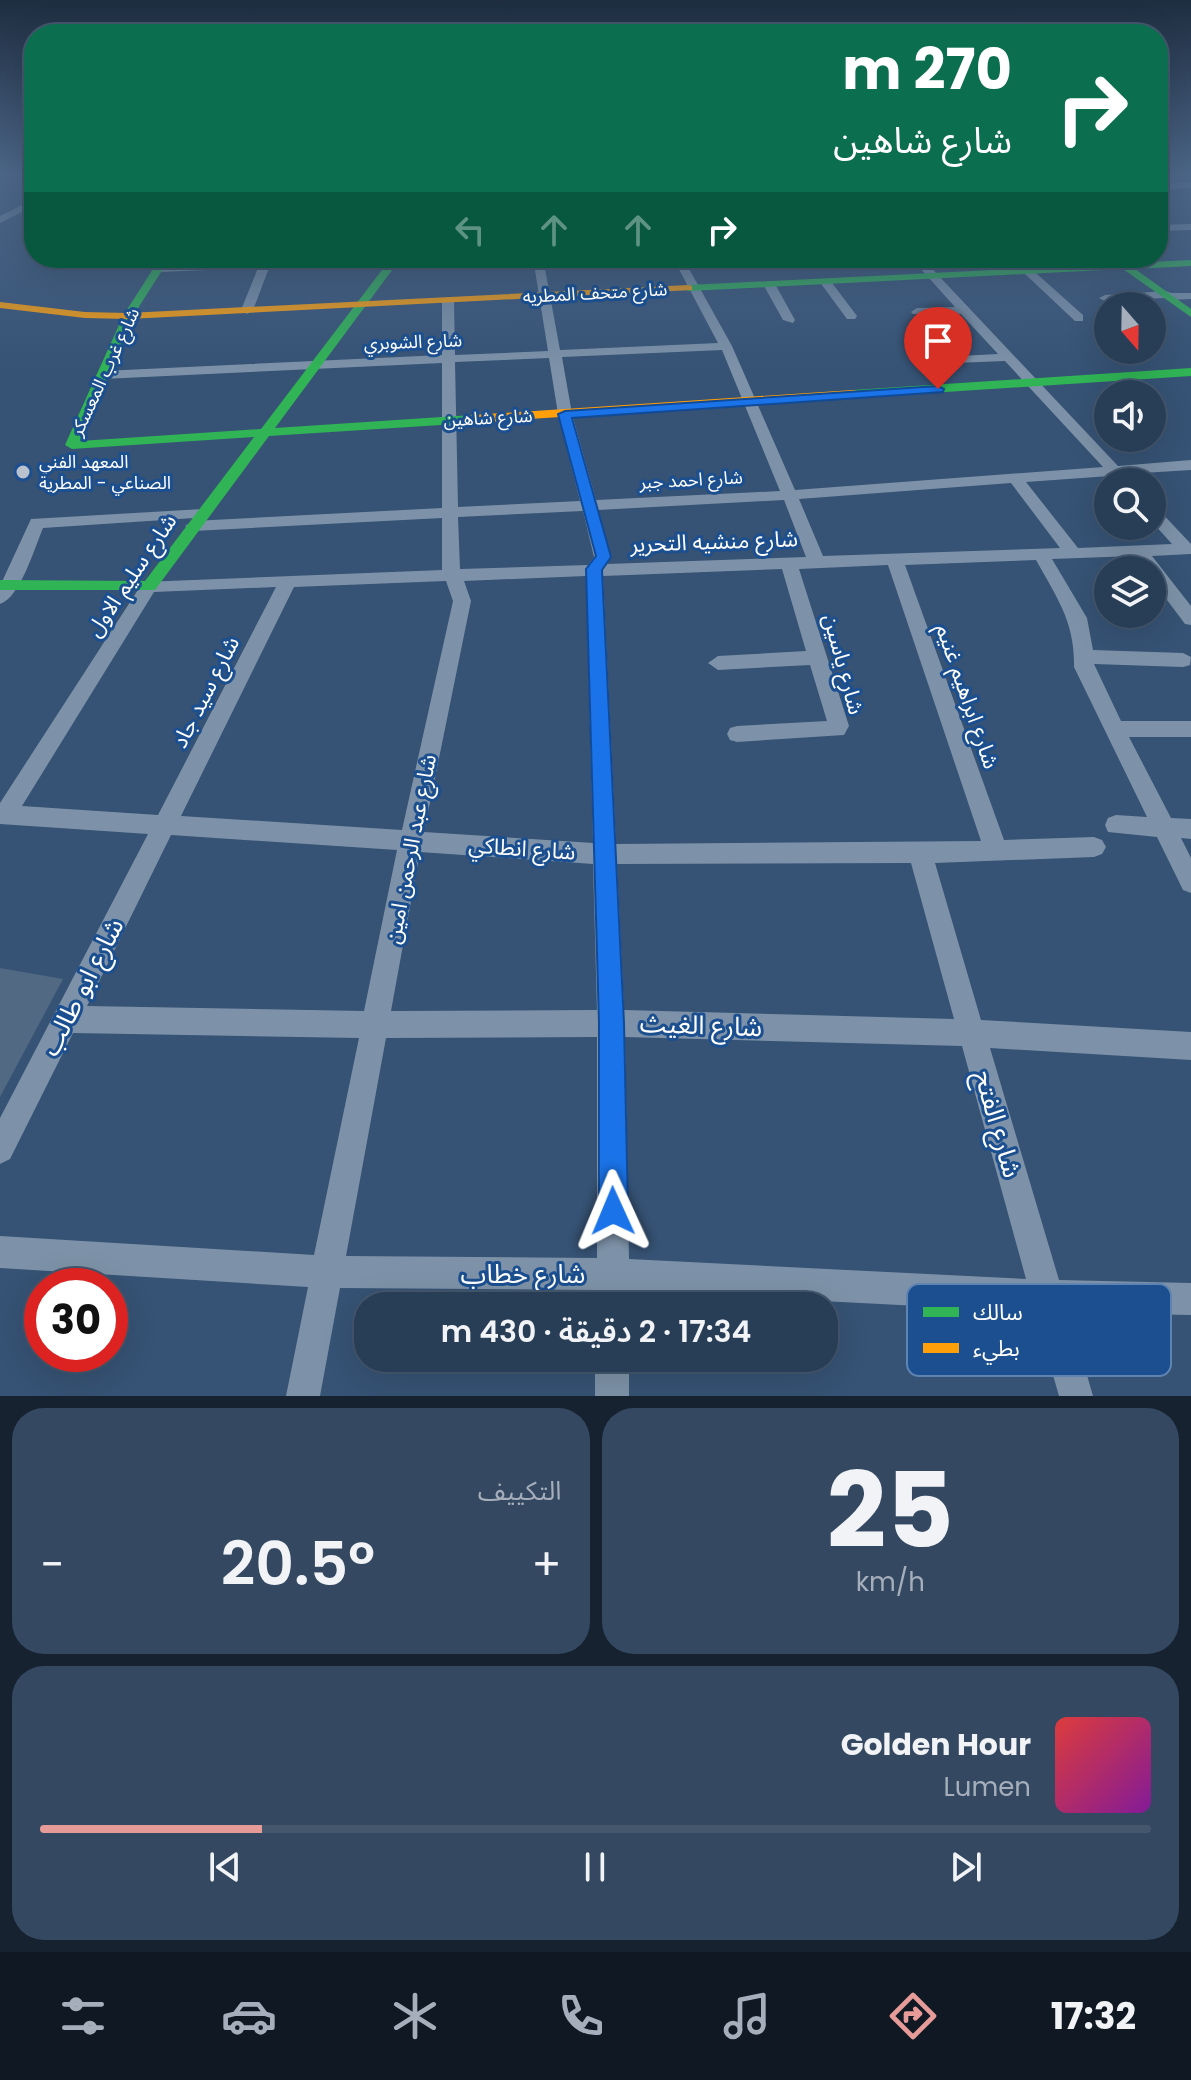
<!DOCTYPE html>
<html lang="ar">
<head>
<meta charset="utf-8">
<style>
  body { margin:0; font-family:Poppins,"Noto Sans Arabic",sans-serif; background:#344961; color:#f1f3f6; direction:rtl; height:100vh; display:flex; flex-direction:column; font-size:30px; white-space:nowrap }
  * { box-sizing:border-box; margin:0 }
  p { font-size:26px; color:#a5aeba }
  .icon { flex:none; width:44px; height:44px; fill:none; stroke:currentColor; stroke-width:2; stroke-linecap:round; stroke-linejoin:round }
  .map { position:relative; height:1396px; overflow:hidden; direction:ltr }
  .drawer { display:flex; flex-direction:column; gap:12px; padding:12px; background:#162230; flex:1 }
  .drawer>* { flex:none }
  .guide { position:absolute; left:24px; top:24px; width:1144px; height:244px; border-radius:32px; box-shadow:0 8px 32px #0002,0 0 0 2px #44576d; direction:rtl; background:#0b6e4f; color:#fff; overflow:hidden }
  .needle { width:52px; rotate:160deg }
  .fabs { position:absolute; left:1094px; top:292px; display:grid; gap:16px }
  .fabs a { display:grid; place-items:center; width:72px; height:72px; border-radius:50%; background:#283e57; box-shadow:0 8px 32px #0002,0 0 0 2px #44576d; font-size:40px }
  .speed { position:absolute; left:24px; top:1268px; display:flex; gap:16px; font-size:40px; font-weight:700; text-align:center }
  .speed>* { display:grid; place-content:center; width:104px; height:104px; border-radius:50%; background:#283e57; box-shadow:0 8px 32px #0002,0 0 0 2px #44576d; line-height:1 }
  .speed .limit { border:12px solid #d22; background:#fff; color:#111 }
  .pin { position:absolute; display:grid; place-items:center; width:68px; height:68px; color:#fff; margin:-82px -34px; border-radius:50% 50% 50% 0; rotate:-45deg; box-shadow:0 0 8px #0007 }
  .pin .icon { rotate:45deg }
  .me { position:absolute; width:88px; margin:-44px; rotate:359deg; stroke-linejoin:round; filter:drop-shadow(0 0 6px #0008) }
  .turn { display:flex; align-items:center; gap:28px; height:168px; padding:0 24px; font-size:36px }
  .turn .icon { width:104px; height:104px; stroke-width:2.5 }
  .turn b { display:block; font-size:56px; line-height:68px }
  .lanes { display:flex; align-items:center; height:76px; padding:0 24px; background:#0003; justify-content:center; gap:40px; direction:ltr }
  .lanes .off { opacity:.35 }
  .big { font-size:60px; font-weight:600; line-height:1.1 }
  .drawer .widget { flex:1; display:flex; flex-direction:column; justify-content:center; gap:12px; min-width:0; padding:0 28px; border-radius:32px; background:#344961 }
  .drawer .dial { align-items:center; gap:0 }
  .dial b { font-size:104px; line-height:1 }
  .song { display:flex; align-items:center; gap:24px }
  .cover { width:96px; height:96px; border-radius:12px; background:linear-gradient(135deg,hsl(0 70% 55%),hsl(290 70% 35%)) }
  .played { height:8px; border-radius:4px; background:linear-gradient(90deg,#e69b98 20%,#44576d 20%) }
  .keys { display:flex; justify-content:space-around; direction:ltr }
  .heat { display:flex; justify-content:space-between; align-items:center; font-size:44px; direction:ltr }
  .drawer .tiles { flex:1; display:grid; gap:12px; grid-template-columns:1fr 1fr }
  .widget:last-child { grid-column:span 2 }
  .trip { position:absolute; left:354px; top:1292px; width:484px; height:80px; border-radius:32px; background:#283e57; box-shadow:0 8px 32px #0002,0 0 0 2px #44576d; font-weight:600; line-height:80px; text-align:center; direction:rtl }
  .tabs { display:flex; height:128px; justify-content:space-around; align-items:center; background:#101923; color:#a5aeba }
  .tabs .icon { width:56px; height:56px }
  .tabs .current { color:#e69b98 }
  .tabs b { font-size:36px; color:#f1f3f6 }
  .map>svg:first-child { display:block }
  .building { fill:#526984 }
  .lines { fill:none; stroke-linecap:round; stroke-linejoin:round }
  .street { fill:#7d92a8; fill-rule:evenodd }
  .fast { fill:#30b455; fill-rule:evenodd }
  .slow { fill:#ff9f0a; fill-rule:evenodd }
  .route { fill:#1a73e8; stroke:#114b97; stroke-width:2 }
  .poi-dot { fill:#b9c2ce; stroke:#1b4f8f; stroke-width:3 }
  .labels { text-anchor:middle; stroke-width:6; stroke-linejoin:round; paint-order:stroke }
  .far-street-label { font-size:18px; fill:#fff; stroke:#1b4f8f }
  .far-poi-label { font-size:18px; fill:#fff; stroke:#1b4f8f; text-anchor:start }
  .street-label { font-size:22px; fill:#fff; stroke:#1b4f8f }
  .near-street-label { font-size:26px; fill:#fff; stroke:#1b4f8f }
  .key { fill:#1b4f8f; stroke:#5f84b1; stroke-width:2 }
  .key-label { font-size:22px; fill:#fff }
</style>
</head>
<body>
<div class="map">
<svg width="1191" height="1396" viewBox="0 0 1191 1396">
  <rect width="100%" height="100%" fill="#365274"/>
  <!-- building -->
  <path class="building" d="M0,968L63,979L0,1097Z"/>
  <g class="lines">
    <!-- street -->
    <path class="street" d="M1191,182V188L1158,189V183Z
      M34,199V206L0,223V216Z
      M1191,224V230L1158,231V225Z
      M262,258H272L271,261L423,258L418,261L269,268L253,310L247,314L241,310L258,268L158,272L153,269L158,266L260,261Z
      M533,258H543L560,350L718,343L673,258H683L732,346L795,490L1103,467L1005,361L954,363V357L959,356L998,354L961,314H913L911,312L917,308L955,307L911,258H922L1118,466L1191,460V470L1126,474L1125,480L1120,482L1110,476L1026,482L1078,548L1172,544L1152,522V507L1158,509L1191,544V554L1152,556L1191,606V625L1185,624L1152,580V570H1144L1134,556L1052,559L1087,618L1093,650L1183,653L1191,657L1190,665L1183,667L1094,664L1121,721H1191V737H1129L1171,818L1191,819V839L1181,838L1191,858V893L1183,890L1157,837L1108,832L1105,825L1108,818L1116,815L1147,817L1074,667C1075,622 1057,598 1036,560L905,565L1004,840L1094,837L1102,840L1106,847L1102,854L1094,857L935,863L981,1020L1191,1032V1060L990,1048L1059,1280L1191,1283V1315L1069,1313L1093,1396H1059L1035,1312L629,1291L630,1306H596L597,1290L340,1288L320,1396H286L308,1287L0,1268V1236L314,1255L359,1038L73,1033L10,1159L0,1164V1118L148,834L0,824V803L143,582L442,570V518L193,531L185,526L193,521L442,508V363L103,379L96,375L103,371L442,355V300L448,297L454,300L455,355L548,351ZM722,350L780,491L596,500L572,414L562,357ZM549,358L558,414L580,501L458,507L455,362ZM1011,483L1060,548L823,556L799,499ZM784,500L806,557L607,564L611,557L598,510ZM583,511L594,557L588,565L460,569L458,517ZM888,565L981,841L616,844L603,576L782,569L806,651L718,656L708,663L718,670L810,665L827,721L737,726L730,728L727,734L730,740L737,742L844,735L849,726L799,569ZM586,576L593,843L424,832L471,601L464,581ZM446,581L453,601L402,830L181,816L294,587ZM276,587L158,815L22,806L154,592ZM171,835L397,850L364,1011L87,1006ZM420,852L593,864L597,1010L391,1011ZM911,863L954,1019L624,1010L617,864ZM597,1037V1258L346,1256L386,1038ZM625,1037L962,1046L1026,1279L629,1259Z
      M1008,258H1019L1083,315V321H1075Z
      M821,279H829L857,316L855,319H847L819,281Z
      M769,281L775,284L795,320L793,323L783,320L763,284Z
      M1166,291L1171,293H1191V299L1169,300L1164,298L1105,301L1099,298L1105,295Z
      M203,509L209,511V517L43,528C35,547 20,598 0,604V586L31,519Z
      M595,1358H629V1396H595Z"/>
    <!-- fast -->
    <path class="fast" d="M160,258H170L133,316L80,441L261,429L391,258H401L275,428L472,415L478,419L472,423L269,436L155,590H0V580L145,581L254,437L72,449L65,445L123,316Z
      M1121,260L1128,263L1191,260V266L1135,269L1191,309V317L1123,269L688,291L683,288L688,285L1117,264Z
      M1191,368V376L853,398L847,394L853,390Z"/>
    <!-- slow -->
    <path class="slow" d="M688,285L692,286V290L128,319L85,318L0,308V302L85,312L128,313Z
      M853,390L857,391V397L472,423L466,419L472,415Z"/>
  </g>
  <!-- sky -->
  <linearGradient id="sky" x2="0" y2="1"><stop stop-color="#1e2d40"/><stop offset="0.47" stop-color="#4c6688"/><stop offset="1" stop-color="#4c6688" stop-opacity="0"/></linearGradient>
  <rect width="1191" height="370" fill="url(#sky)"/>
  <!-- route -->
  <path class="route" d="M938,386L944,389L943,392L572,418L611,557L602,570L624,1023L628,1211L623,1221L613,1226L603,1221L599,1211V1023L586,569L596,556L558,414L565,411Z"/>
  <!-- markers -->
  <circle class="poi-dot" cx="23" cy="472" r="8"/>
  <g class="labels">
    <!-- far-street labels -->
    <g class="far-street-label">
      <text transform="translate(595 293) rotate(-3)" y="6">شارع متحف المطريه</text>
      <text transform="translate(413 342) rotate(-2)" y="6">شارع الشوبري</text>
      <text transform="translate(105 372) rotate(-65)" y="6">شارع غرب المعسكر</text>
      <text transform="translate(488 418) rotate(-3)" y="6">شارع شاهين</text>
      <text transform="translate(691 480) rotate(-3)" y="6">شارع احمد جبر</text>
    </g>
    <!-- far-poi labels -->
    <g class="far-poi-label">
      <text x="39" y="468">المعهد الفني<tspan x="39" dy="21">الصناعي - المطرية</tspan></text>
    </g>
    <!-- street labels -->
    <g class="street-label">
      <text transform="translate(714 541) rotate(-2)" y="8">شارع منشيه التحرير</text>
      <text transform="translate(131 575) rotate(-56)" y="8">شارع سليم الاول</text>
      <text transform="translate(844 664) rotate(75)" y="8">شارع ياسين</text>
      <text transform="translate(205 692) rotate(-63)" y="8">شارع سيد جاد</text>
      <text transform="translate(968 696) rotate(71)" y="8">شارع ابراهيم غنيم</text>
      <text transform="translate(522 848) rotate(4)" y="8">شارع انطاكي</text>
      <text transform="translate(410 849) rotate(-79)" y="8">شارع عبد الرحمن امين</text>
    </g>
    <!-- near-street labels -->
    <g class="near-street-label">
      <text transform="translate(82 987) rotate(-63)" y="9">شارع ابو طالب</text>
      <text transform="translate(701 1025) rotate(2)" y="9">شارع الغيث</text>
      <text transform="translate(998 1124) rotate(74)" y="9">شارع الفتح</text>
      <text x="523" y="1283">شارع خطاب</text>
    </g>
  </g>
  <!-- legend -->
  <rect x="907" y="1284" width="264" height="92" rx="12" class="key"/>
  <rect x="923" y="1307" width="36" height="10" fill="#30b455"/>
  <rect x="923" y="1343" width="36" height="10" fill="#ff9f0a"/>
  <g class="key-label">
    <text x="973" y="1320">سالك</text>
    <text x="973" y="1356">بطيء</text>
  </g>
</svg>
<div class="fabs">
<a><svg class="needle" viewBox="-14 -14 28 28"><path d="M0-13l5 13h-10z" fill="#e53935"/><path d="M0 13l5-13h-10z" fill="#a5aeba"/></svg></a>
<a><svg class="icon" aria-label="sound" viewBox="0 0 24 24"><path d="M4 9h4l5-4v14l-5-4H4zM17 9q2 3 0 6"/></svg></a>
<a><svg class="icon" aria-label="search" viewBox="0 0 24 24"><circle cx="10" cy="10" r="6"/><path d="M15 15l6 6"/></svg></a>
<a><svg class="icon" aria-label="layers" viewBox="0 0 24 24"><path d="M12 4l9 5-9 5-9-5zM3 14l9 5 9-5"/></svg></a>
</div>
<div class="speed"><div class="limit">30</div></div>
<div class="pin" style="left:938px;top:389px;background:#d93025"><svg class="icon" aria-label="arrive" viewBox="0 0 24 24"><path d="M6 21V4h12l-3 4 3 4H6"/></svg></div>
<svg class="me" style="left:613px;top:1211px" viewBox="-20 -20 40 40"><path d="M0-17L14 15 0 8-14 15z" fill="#1a73e8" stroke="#fff" stroke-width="4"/></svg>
<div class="trip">17:34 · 2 دقيقة · 430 m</div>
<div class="guide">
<div class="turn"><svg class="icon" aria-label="right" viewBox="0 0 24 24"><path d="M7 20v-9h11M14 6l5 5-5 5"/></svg><div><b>270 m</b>شارع شاهين</div></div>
<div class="lanes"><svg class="icon off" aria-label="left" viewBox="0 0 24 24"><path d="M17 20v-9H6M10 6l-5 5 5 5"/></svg><svg class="icon off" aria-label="ahead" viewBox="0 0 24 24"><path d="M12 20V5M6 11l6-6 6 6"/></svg><svg class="icon off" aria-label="ahead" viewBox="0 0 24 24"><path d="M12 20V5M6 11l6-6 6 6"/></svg><svg class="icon" aria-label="right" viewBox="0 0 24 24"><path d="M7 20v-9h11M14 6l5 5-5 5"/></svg></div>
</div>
</div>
<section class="drawer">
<div class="tiles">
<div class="widget dial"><b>25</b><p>km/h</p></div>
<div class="widget"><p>التكييف</p>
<div class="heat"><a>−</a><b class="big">20.5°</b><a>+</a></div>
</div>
<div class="widget">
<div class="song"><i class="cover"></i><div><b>Golden Hour</b><p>Lumen</p></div></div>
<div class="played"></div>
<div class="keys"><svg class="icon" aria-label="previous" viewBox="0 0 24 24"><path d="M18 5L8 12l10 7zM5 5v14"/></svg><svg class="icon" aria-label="pause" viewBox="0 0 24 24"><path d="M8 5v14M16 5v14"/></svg><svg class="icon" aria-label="next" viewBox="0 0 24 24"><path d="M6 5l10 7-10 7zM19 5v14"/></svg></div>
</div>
</div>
</section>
<nav class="tabs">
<b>17:32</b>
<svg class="icon current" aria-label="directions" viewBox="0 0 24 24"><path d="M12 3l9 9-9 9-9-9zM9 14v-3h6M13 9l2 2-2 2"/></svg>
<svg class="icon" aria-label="music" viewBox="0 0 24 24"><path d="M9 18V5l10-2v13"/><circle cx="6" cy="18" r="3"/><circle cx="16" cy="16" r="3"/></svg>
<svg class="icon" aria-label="phone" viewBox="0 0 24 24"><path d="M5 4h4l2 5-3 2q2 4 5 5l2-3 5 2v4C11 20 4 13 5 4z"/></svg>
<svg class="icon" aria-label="climate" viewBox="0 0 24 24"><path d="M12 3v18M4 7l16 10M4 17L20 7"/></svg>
<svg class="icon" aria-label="car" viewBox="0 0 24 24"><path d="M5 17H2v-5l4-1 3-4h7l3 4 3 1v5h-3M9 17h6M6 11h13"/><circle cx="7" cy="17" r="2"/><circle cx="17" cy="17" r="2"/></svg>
<svg class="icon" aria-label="filters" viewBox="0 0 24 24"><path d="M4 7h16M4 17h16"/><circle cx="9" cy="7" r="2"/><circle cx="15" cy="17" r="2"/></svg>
</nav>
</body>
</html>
